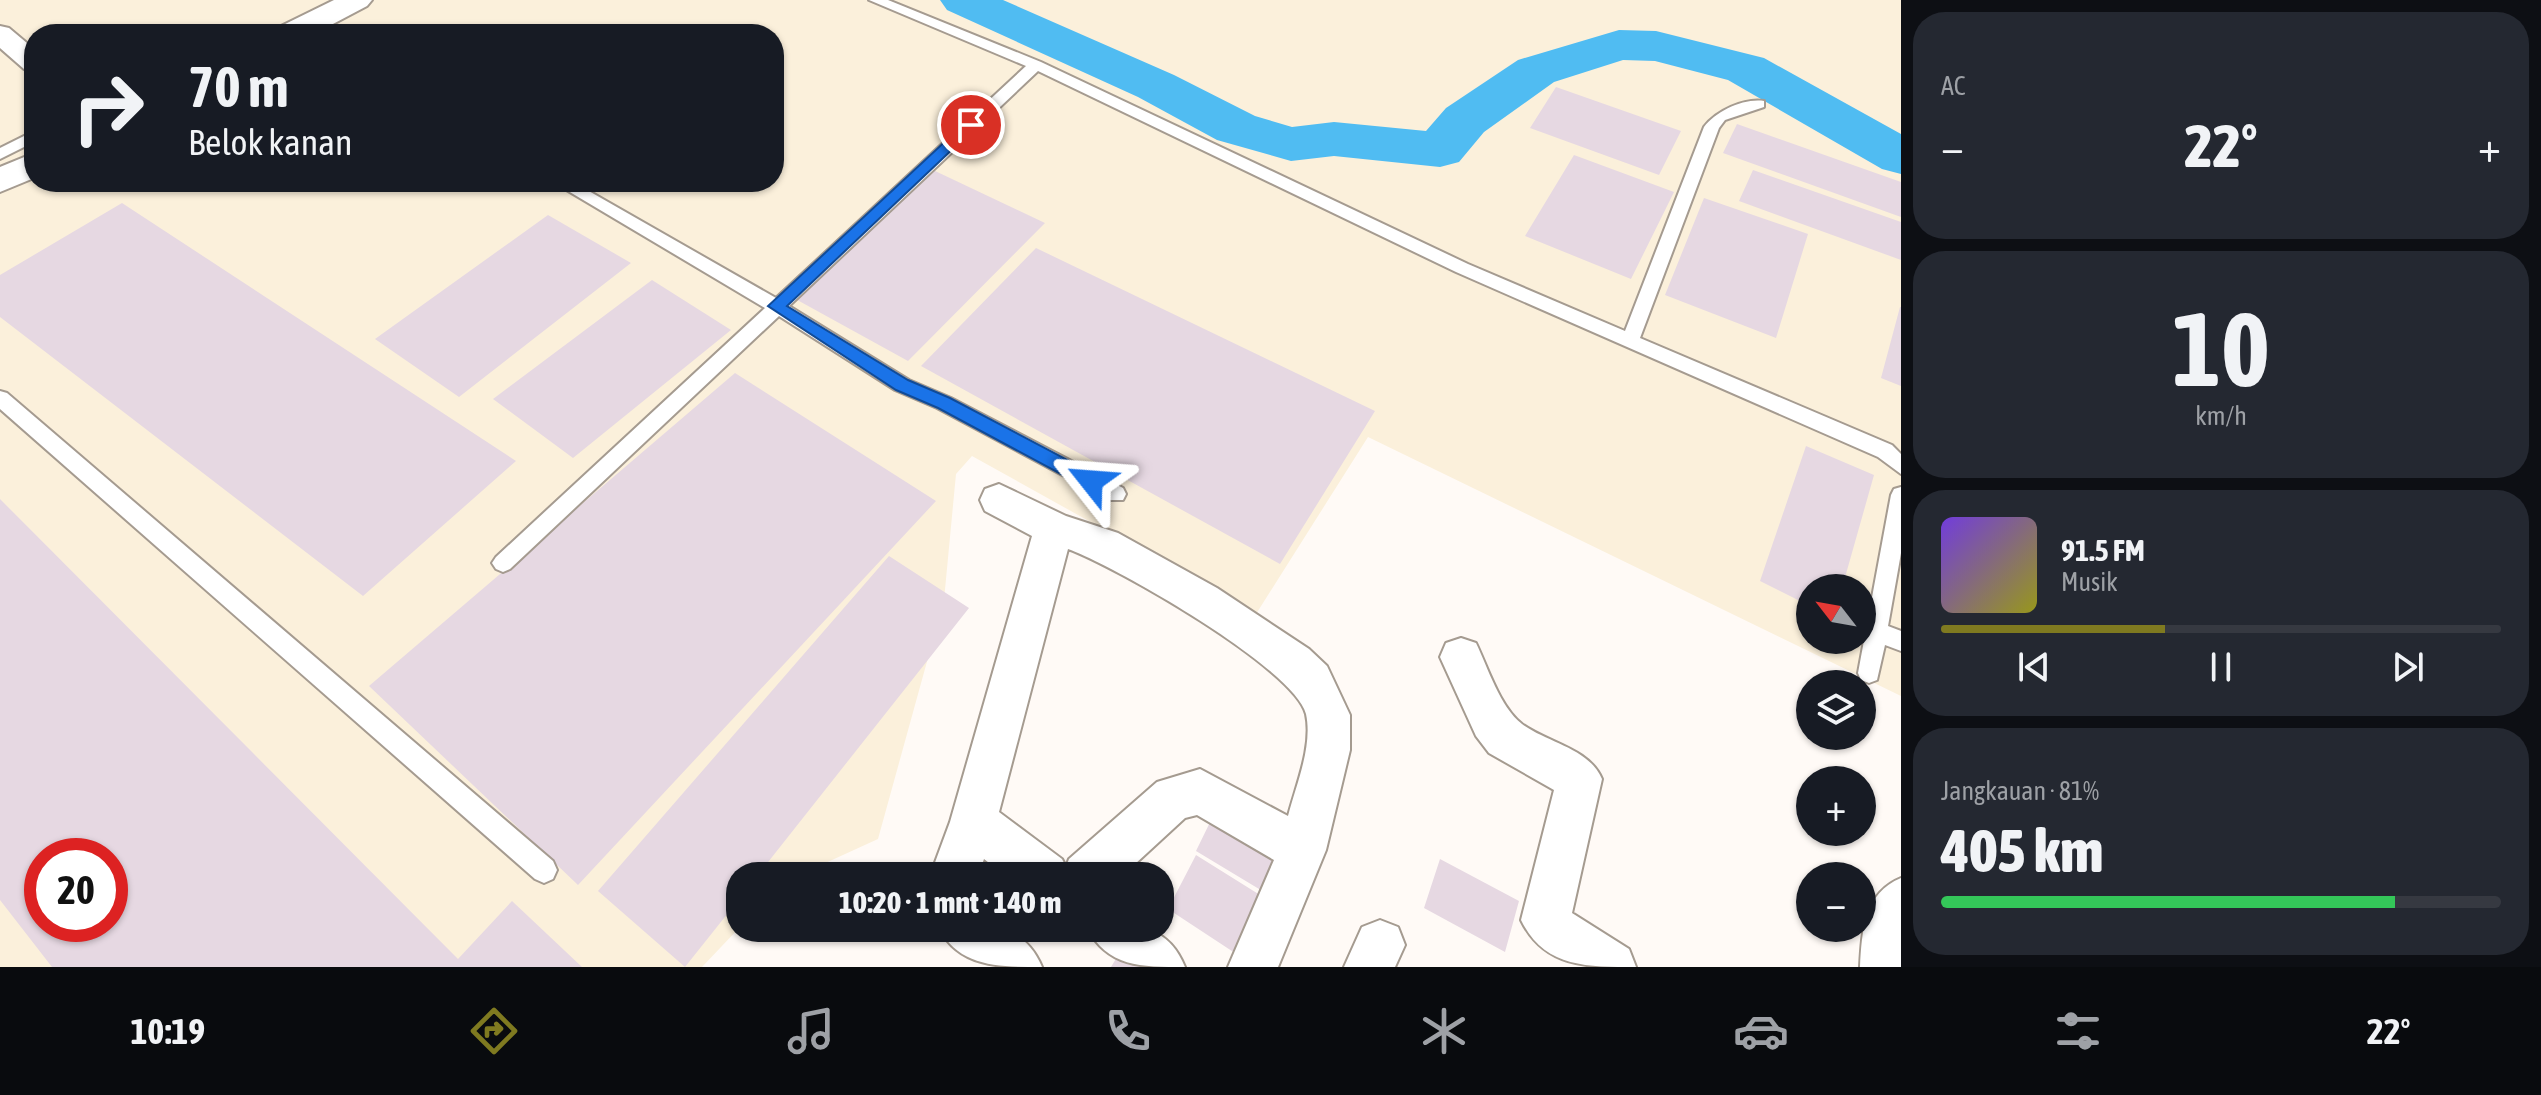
<!DOCTYPE html>
<html lang="id">
<head>
<meta charset="utf-8">
<style>
  body { margin:0; font-family:"Asap Condensed",sans-serif; background:#242831; color:#f1f3f6; height:100vh; display:flex; flex-direction:column; font-size:30px; white-space:nowrap }
  * { box-sizing:border-box; margin:0 }
  p { font-size:26px; color:#9ea1a6 }
  .icon { flex:none; width:44px; height:44px; fill:none; stroke:currentColor; stroke-width:2; stroke-linecap:round; stroke-linejoin:round }
  .map { position:relative; flex:1; overflow:hidden }
  .panel { display:flex; flex-direction:column; gap:12px; padding:12px; background:#0d0f14; width:640px }
  .panel>* { flex:none }
  .guide { position:absolute; left:24px; top:24px; width:760px; height:168px; border-radius:32px; box-shadow:0 2px 6px #0004; background:#171b24; color:#f1f3f6; overflow:hidden }
  .needle { width:52px; rotate:301deg }
  .buttons { position:absolute; left:1796px; top:574px; display:grid; gap:16px }
  .buttons a { display:grid; place-items:center; width:80px; height:80px; border-radius:50%; background:#171b24; box-shadow:0 2px 6px #0004; font-size:40px }
  .speed { position:absolute; left:24px; top:838px; display:flex; gap:16px; font-size:40px; font-weight:700; text-align:center }
  .speed>* { display:grid; place-content:center; width:104px; height:104px; border-radius:50%; background:#171b24; box-shadow:0 2px 6px #0004; line-height:1 }
  .speed .limit { border:12px solid #d22; background:#fff; color:#111 }
  .pin { position:absolute; display:grid; place-items:center; width:68px; height:68px; color:#fff; margin:-34px; border:4px solid #fff; border-radius:50%; box-shadow:0 2px 8px #0007 }
  .me { position:absolute; width:88px; margin:-44px; rotate:298deg; stroke-linejoin:round; filter:drop-shadow(0 0 6px #0008) }
  .turn { display:flex; align-items:center; gap:28px; height:168px; padding:0 32px; font-size:36px }
  .turn .icon { width:104px; height:104px; stroke-width:2.5 }
  .turn b { display:block; font-size:56px; line-height:68px }
  .big { font-size:60px; font-weight:800; line-height:1.1 }
  .panel .tile { flex:1; display:flex; flex-direction:column; justify-content:center; gap:12px; min-width:0; padding:0 28px; border-radius:32px; background:#242831 }
  .panel .dial { align-items:center; gap:0 }
  .dial b { font-size:104px; line-height:1 }
  .song { display:flex; align-items:center; gap:24px }
  .cover { width:96px; height:96px; border-radius:12px; background:linear-gradient(135deg,hsl(260 70% 55%),hsl(60 70% 35%)) }
  .played { height:8px; border-radius:4px; background:linear-gradient(90deg,#7f7a20 40%,#363941 40%) }
  .keys { display:flex; justify-content:space-around; direction:ltr }
  .heat { display:flex; justify-content:space-between; align-items:center; font-size:44px; direction:ltr }
  .charge { height:12px; border-radius:6px; background:linear-gradient(90deg,#34c759 81%,#363941 0) }
  .trip { position:absolute; left:726px; top:862px; width:448px; height:80px; border-radius:32px; background:#171b24; box-shadow:0 2px 6px #0004; font-weight:800; line-height:80px; text-align:center }
  .dock { display:flex; height:128px; justify-content:space-around; align-items:center; background:#090b0e; color:#9ea1a6 }
  .dock .icon { width:56px; height:56px }
  .dock .selected { color:#7f7a20 }
  .dock b { font-size:36px; color:#f1f3f6 }
  main { display:flex; flex:1; min-height:0 }
  .map>svg:first-child { display:block }
  .industrial { fill:#fbf0db; fill-rule:evenodd }
  .lines { fill:none; stroke-linecap:round; stroke-linejoin:round }
  .river { fill:#50bcf2; fill-rule:evenodd }
  .building { fill:#e6d8e2; fill-rule:evenodd }
  .service-casing { stroke:#a59b90; stroke-width:4 }
  .minor-casing { stroke:#a59b90; stroke-width:4 }
  .tertiary-casing { stroke:#a59b90; stroke-width:4 }
  .service { fill:#fff; fill-rule:evenodd }
  .minor { fill:#fff; fill-rule:evenodd }
  .tertiary { fill:#fff; fill-rule:evenodd }
  .route { fill:#1a73e8; stroke:#114b97; stroke-width:2 }
</style>
</head>
<body>
<main>
<div class="map">
<svg width="1901" height="967" viewBox="0 0 1901 967">
  <rect width="100%" height="100%" fill="#fffaf6"/>
  <!-- industrial -->
  <path class="industrial" d="M0,0H1901V696L1368,437L1256,614L972,456L956,474L944,600L878,839L797,876H740V927L702,967H0ZM34,34H774V182H34ZM1810,588H1862V640H1810ZM42,856H110V924H42Z"/>
  <g class="lines">
    <!-- river -->
    <path class="river" d="M940,0H1003L1174,75L1255,116L1292,127L1334,122L1426,131L1446,108L1518,60L1619,30L1656,31L1764,58L1901,134V174L1882,169L1728,80L1655,61L1623,60L1554,82L1484,132L1459,162L1440,167L1334,156L1291,161L1217,140L1138,97L947,10Z"/>
  </g>
  <!-- building -->
  <path class="building" d="M1556,87L1681,131L1659,175L1530,128Z
    M1737,124L1901,182V217L1723,153Z
    M1574,155L1674,192L1631,279L1525,236Z
    M933,170L1045,223L908,361L790,296Z
    M1753,170L1901,222V260L1739,201Z
    M1704,198L1808,234L1776,338L1665,295Z
    M122,203L516,461L363,596L0,317V275Z
    M548,215L631,263L459,397L375,339Z
    M1036,248L1375,411L1280,564L921,366Z
    M652,280L731,330L573,458L493,399Z
    M1900,307H1901V386L1881,378Z
    M735,373L936,501L578,885L369,686Z
    M1806,446L1874,475L1842,588H1810V606L1760,581Z
    M0,499L458,959L512,901L582,967H52L0,900ZM42,856H110V924H42Z
    M889,556L969,608L757,876H740V898L685,967L598,891Z
    M1216,810L1288,853L1269,895L1196,851Z
    M1196,855L1268,900L1241,957L1168,909Z
    M1440,859L1519,901L1505,952L1424,908Z
    M1123,947L1151,967H1111Z"/>
  <g class="lines">
    <defs>
      <path id="service" d="M869,0H888L1041,62L1468,264L1625,331L1704,127C1716,111 1744,98 1764,101V107L1725,120L1719,128L1640,338L1892,445L1901,454V474L1878,457L1456,272L1038,71L789,306L909,380L951,398L1123,488L1126,494L1123,500H1109L937,408L895,390L779,316L510,569L503,572L496,569L492,563L496,557L765,308L553,182H573L776,298L1026,66Z
        M34,131V142L0,159V148Z
        M0,391L7,393L553,861L557,870L553,879L544,883L535,879L0,409Z
        M1901,487V553L1888,626L1901,631V651L1885,645L1877,680L1869,683L1861,680L1858,673L1891,495L1894,489Z"/>
      <path id="minor" d="M0,26L9,28L34,49V71L24,69L0,48Z
        M999,484L1066,516L1118,533L1217,588L1309,649L1327,666L1350,715V750L1326,850L1278,967H1228L1274,860L1197,815L1185,818L1122,876H1006L984,859L978,876H930L950,822L1032,536L985,511L980,500L985,489ZM1068,549C1115,566 1294,668 1306,714C1313,746 1296,785 1288,816L1200,769L1157,782L1069,859L1066,867L1062,859L999,812Z
        M1461,638L1476,643C1488,668 1500,707 1522,724C1548,743 1589,748 1602,779L1572,913L1629,949L1636,967C1585,967 1544,967 1521,920L1554,790L1489,753L1476,736L1440,657L1446,643Z
        M1901,878V967H1860C1862,931 1864,893 1901,878Z
        M1380,920L1398,927L1405,945L1395,967H1344L1362,927Z
        M939,928C983,928 1022,919 1042,967C998,967 959,967 939,928Z
        M1087,928C1131,928 1165,919 1185,967C1140,967 1108,967 1087,928Z"/>
      <path id="tertiary" d="M334,0H372L367,6L314,34H275L279,27Z
        M34,153V178L0,192V167Z"/>
    </defs>
    <!-- service casing -->
    <use href="#service" class="service-casing"/>
    <!-- minor casing -->
    <use href="#minor" class="minor-casing"/>
    <!-- tertiary casing -->
    <use href="#tertiary" class="tertiary-casing"/>
    <!-- service -->
    <use href="#service" class="service"/>
    <!-- minor -->
    <use href="#minor" class="minor"/>
    <!-- tertiary -->
    <use href="#tertiary" class="tertiary"/>
  </g>
  <!-- route -->
  <path class="route" d="M966,122L978,125L787,306L908,380L950,398L1098,476V487H1085L938,408L896,390L768,306Z"/>
</svg>
<div class="buttons">
<a><svg class="needle" viewBox="-14 -14 28 28"><path d="M0-13l5 13h-10z" fill="#e53935"/><path d="M0 13l5-13h-10z" fill="#9ea1a6"/></svg></a>
<a><svg class="icon" aria-label="layers" viewBox="0 0 24 24"><path d="M12 4l9 5-9 5-9-5zM3 14l9 5 9-5"/></svg></a>
<a>+</a>
<a>−</a>
</div>
<div class="speed"><div class="limit">20</div></div>
<div class="pin" style="left:971px;top:125px;background:#d93025"><svg class="icon" aria-label="arrive" viewBox="0 0 24 24"><path d="M6 21V4h12l-3 4 3 4H6"/></svg></div>
<svg class="me" style="left:1091px;top:481px" viewBox="-20 -20 40 40"><path d="M0-17L14 15 0 8-14 15z" fill="#1a73e8" stroke="#fff" stroke-width="4"/></svg>
<div class="trip">10:20 · 1 mnt · 140 m</div>
<div class="guide">
<div class="turn"><svg class="icon" aria-label="right" viewBox="0 0 24 24"><path d="M7 20v-9h11M14 6l5 5-5 5"/></svg><div><b>70 m</b>Belok kanan</div></div>
</div>
</div>
<section class="panel">
<div class="tile"><p>AC</p>
<div class="heat"><a>−</a><b class="big">22°</b><a>+</a></div>
</div>
<div class="tile dial"><b>10</b><p>km/h</p></div>
<div class="tile">
<div class="song"><i class="cover"></i><div><b>91.5 FM</b><p>Musik</p></div></div>
<div class="played"></div>
<div class="keys"><svg class="icon" aria-label="previous" viewBox="0 0 24 24"><path d="M18 5L8 12l10 7zM5 5v14"/></svg><svg class="icon" aria-label="pause" viewBox="0 0 24 24"><path d="M8 5v14M16 5v14"/></svg><svg class="icon" aria-label="next" viewBox="0 0 24 24"><path d="M6 5l10 7-10 7zM19 5v14"/></svg></div>
</div>
<div class="tile"><p>Jangkauan · 81%</p><b class="big">405 km</b><div class="charge"></div></div>
</section>
</main>
<nav class="dock">
<b>10:19</b>
<svg class="icon selected" aria-label="directions" viewBox="0 0 24 24"><path d="M12 3l9 9-9 9-9-9zM9 14v-3h6M13 9l2 2-2 2"/></svg>
<svg class="icon" aria-label="music" viewBox="0 0 24 24"><path d="M9 18V5l10-2v13"/><circle cx="6" cy="18" r="3"/><circle cx="16" cy="16" r="3"/></svg>
<svg class="icon" aria-label="phone" viewBox="0 0 24 24"><path d="M5 4h4l2 5-3 2q2 4 5 5l2-3 5 2v4C11 20 4 13 5 4z"/></svg>
<svg class="icon" aria-label="climate" viewBox="0 0 24 24"><path d="M12 3v18M4 7l16 10M4 17L20 7"/></svg>
<svg class="icon" aria-label="car" viewBox="0 0 24 24"><path d="M5 17H2v-5l4-1 3-4h7l3 4 3 1v5h-3M9 17h6M6 11h13"/><circle cx="7" cy="17" r="2"/><circle cx="17" cy="17" r="2"/></svg>
<svg class="icon" aria-label="filters" viewBox="0 0 24 24"><path d="M4 7h16M4 17h16"/><circle cx="9" cy="7" r="2"/><circle cx="15" cy="17" r="2"/></svg>
<b>22°</b>
</nav>
</body>
</html>
